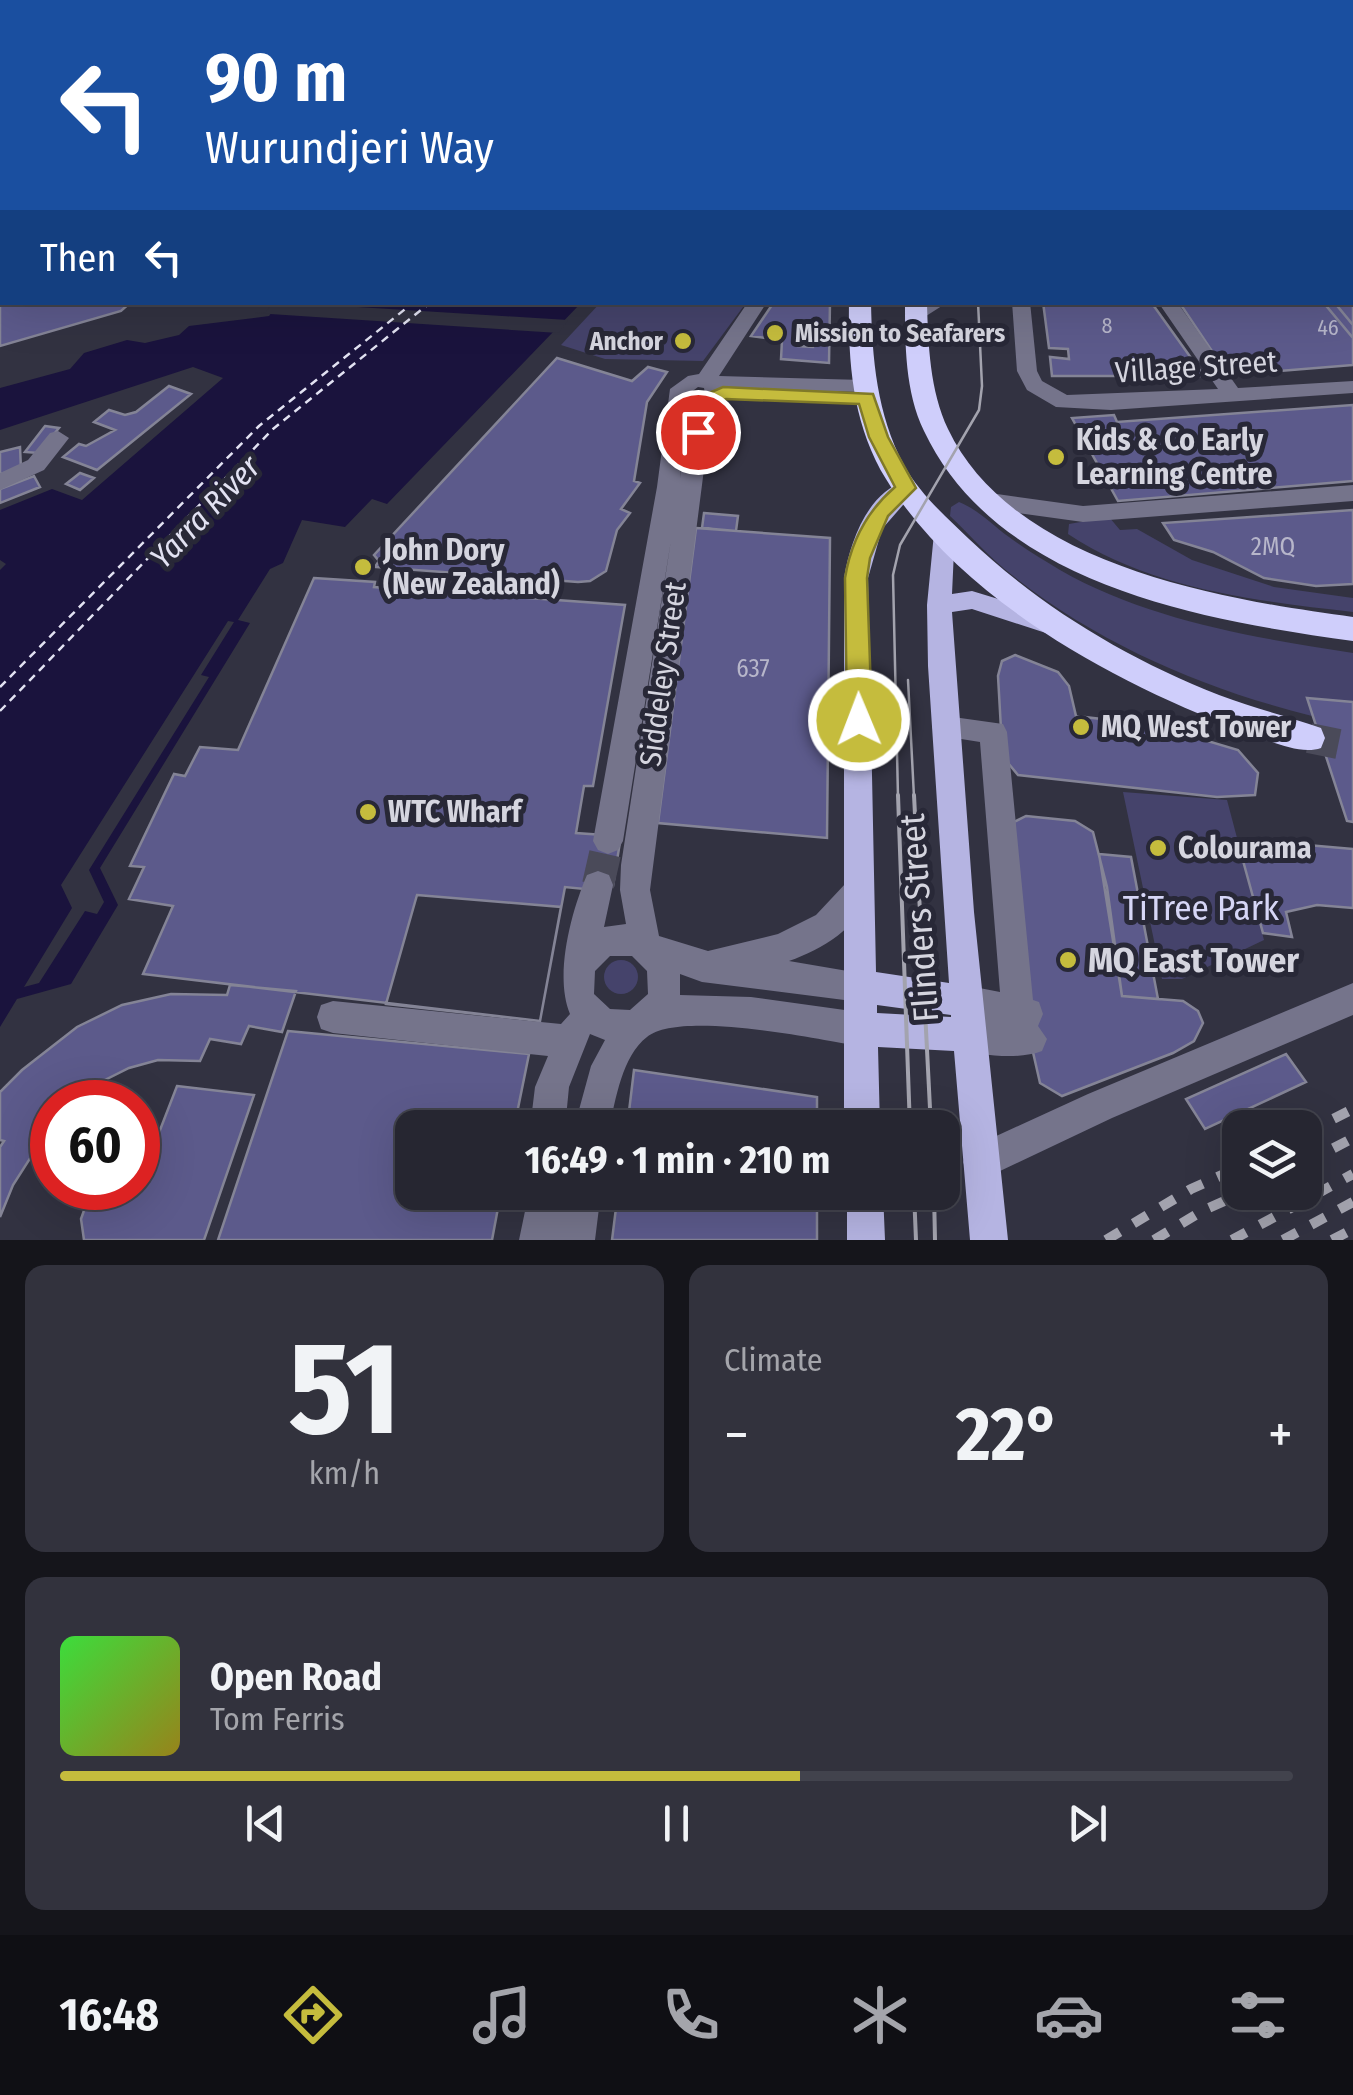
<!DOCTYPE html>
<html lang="en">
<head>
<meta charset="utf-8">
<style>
  body { margin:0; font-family:"Fira Sans Condensed",sans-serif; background:#32323d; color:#f1f3f6; height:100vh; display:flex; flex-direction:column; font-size:38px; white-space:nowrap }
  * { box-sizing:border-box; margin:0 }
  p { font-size:32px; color:#a4a5ab }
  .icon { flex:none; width:55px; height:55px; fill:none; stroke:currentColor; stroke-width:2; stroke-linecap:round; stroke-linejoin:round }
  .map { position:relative; height:1240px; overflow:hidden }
  .sheet { display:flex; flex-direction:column; gap:25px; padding:25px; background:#15151b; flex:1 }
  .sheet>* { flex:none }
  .top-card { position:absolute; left:0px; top:0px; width:1355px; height:305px; box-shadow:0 10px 40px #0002,0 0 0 2px #42434d; background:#1a4fa0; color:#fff; overflow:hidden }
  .buttons { position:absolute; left:1222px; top:1110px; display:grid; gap:20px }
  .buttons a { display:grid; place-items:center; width:100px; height:100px; border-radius:20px; background:#262631; box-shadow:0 10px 40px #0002,0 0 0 2px #42434d; font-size:50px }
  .speed { position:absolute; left:30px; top:1080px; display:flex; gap:20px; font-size:50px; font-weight:700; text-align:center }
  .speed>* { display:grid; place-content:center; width:130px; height:130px; border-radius:50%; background:#262631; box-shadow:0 10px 40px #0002,0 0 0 2px #42434d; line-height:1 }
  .speed .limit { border:15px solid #d22; background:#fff; color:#111 }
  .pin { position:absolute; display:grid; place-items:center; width:85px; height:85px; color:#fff; margin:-42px; border:5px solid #fff; border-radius:50%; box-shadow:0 2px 10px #0007 }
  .me { position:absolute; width:110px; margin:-55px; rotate:359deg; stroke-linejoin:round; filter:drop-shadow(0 0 8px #0008) }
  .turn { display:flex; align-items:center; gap:35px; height:210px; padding:0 40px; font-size:45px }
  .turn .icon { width:130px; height:130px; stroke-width:2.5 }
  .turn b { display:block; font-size:70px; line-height:85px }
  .then { display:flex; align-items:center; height:95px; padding:0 40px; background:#0003; gap:20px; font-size:38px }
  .big { font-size:75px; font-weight:700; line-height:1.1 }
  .sheet .card { flex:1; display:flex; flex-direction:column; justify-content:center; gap:15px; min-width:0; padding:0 35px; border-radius:20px; background:#32323d }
  .sheet .dial { align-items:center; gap:0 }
  .dial b { font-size:130px; line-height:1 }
  .song { display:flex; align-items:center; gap:30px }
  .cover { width:120px; height:120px; border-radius:15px; background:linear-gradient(135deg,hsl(120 70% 55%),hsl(50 70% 35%)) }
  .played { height:10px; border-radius:5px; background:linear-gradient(90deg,#c5bc3d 60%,#42434d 60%) }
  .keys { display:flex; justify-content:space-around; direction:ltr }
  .heat { display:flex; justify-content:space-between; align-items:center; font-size:55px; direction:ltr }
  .sheet .tiles { flex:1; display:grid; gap:25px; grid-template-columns:1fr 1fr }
  .card:last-child { grid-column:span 2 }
  .trip { position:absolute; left:395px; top:1110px; width:565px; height:100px; border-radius:20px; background:#262631; box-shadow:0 10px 40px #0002,0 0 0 2px #42434d; font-weight:700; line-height:100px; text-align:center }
  .tab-bar { display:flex; height:160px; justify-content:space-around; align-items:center; background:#0f0f14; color:#a4a5ab }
  .tab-bar .icon { width:70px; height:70px }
  .tab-bar .current { color:#c5bc3d }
  .tab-bar b { font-size:45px; color:#f1f3f6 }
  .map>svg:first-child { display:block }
  .green { fill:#45436b }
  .water { fill:#1a133d }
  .pier { fill:#323241 }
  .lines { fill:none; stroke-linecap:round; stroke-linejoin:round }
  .ferry { stroke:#e2e2f2; stroke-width:2.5; stroke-dasharray:8 6; stroke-linecap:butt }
  .building { fill:#5c5a8b; stroke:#848496; stroke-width:2.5; fill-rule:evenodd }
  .minor-tunnel { stroke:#4a4a59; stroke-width:32; stroke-dasharray:32 16; stroke-linecap:butt }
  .highway-tunnel { stroke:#4a4a59; stroke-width:30; stroke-dasharray:30 15; stroke-linecap:butt }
  .minor { fill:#75748b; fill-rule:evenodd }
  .major { fill:#b5b4e2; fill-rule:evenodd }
  .highway { fill:#cfcefb; fill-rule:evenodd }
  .tram-far1 { stroke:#a3a3ae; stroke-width:2.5 }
  .tram { stroke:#a3a3ae; stroke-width:4 }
  .rail { stroke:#a3a3ae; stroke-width:10; stroke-dasharray:16 16; stroke-linecap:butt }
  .route { fill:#c5bc3d; stroke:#807a28; stroke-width:2.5 }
  .poi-dot { fill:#c5bc3d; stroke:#282837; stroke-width:4 }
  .labels { text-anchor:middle; stroke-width:10; stroke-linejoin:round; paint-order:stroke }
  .far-number-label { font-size:22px; fill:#b7b6ca }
  .far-poi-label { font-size:25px; font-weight:bold; fill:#d5d5df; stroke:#282837; text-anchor:start }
  .number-label { font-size:25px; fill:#b7b6ca }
  .street-label { font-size:30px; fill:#d5d5df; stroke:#282837 }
  .poi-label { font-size:30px; font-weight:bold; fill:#d5d5df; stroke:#282837; text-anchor:start }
  .water-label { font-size:32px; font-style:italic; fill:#e2e2f2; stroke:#282837 }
  .near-park-label { font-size:35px; fill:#d6d6f6; stroke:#282837 }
  .near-street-label { font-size:35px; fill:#d5d5df; stroke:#282837 }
  .near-poi-label { font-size:35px; font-weight:bold; fill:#d5d5df; stroke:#282837; text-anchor:start }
</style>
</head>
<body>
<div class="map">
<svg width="1353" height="1240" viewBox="0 0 1353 1240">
  <rect width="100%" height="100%" fill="#323241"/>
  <!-- green -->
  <path class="green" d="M601,302H746V303L703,361L605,359L561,345Z
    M959,502C979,510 992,525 1009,537C1025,549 1043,560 1060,570C1147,620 1255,638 1353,653V702L1308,698L1312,716C1205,689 1100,645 1012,575C990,558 971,536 950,516L951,507Z
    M1109,517L1120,530L1137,529L1192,560L1274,587L1353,598V612C1256,601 1151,589 1068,534L1069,524Z
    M1123,792L1227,800L1264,940L1182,979H1162Z
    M604 977a17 17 0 1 1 34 0a17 17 0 1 1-34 0Z"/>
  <!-- water -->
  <path class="water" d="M279,303H581L387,504L372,499L345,527L302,520L283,563L270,569L238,620L250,623L100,868L118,905L71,984L17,999L0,1027V570L6,564L0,560V510L52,489L82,500L223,378L193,367L0,430V388L70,369L84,353L127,340L145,343L179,335L189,326L269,316Z"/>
  <!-- pier -->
  <path class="pier" d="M273,302L293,303L568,320L559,333L255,313L266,312Z
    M228,621L234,622L201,675L209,677L89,870L104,902L97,914L85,911L39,983L24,987L72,908L61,885Z"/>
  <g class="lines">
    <!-- ferry -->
    <path class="ferry" d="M0,687L259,426L414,302
      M0,711L273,429L431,302"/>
  </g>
  <!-- building -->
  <path class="building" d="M206,0H320L324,2H198Z
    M334,0H475L476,2H338Z
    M2,63V164H0Z
    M0,164L2,302H131L121,311L0,346Z
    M1353,276V325L1334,302H1352Z
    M774,302H830L829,363L781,359L782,340L751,336ZM798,331L814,332L813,347L798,346Z
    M1043,302H1151L1204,376H1052L1050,357L1069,359L1068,349L1049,348Z
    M1179,302H1323L1353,338V365L1228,375Z
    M1323,302H1334L1353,325V338Z
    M557,358L632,381L648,367L667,372L647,402L634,481L640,483L621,509L630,513L617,530L606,571L590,581L578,582L375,567L379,561L374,555Z
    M169,386L191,394L97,470L63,457L79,444L86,446L115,430L94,422L109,410L125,415L136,412Z
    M1353,405V481L1118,501L1072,418L1114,415L1117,422Z
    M45,426L59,428L38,453L25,452Z
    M20,447L21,469L0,474V452Z
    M80,473L94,478L80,490L66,484Z
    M34,476L40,487L0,503V489Z
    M1353,510V584L1316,586L1264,578L1213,552L1174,540L1163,523Z
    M704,513L738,516L736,531L702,528Z
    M696,528L830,538L827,838L658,823Z
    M314,578L375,582L374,587L625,605L593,786H584L576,833L604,835L620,842L613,886L595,890L565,887L540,1021L143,974L173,906L129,899L144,867L130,866L174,774L185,776L200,747L238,750Z
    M1015,655L1058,672L1069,686L1076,716L1154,725L1238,750L1258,773L1255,795L1217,797L1018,775L1008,763L1001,729L998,676L1002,661Z
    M1307,698L1353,702V822L1347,821Z
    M1026,816L1075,821L1093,832L1107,887L1122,996L1183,1001L1198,1011L1203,1023L1194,1041L1173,1053L1062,1096L1040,1083L1030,1039L1014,822Z
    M1237,839L1353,849V908L1317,905L1286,912L1292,937L1263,933Z
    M1099,854L1131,857L1158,999L1122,996Z
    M417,895L561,907L540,1021L386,1004Z
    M230,985L296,991L282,1032L249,1026L241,1044L210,1039L200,1061L158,1060L129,1068L97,1084L74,1102H52V1124L13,1185L0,1217V1147L4,1141L0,1140V1092L22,1070L77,1027L122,1005L171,994L227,995Z
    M288,1031L529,1054L514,1128H412V1192H501L492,1240H218Z
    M1286,1054L1306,1082L1205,1129L1186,1099Z
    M634,1070L817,1097V1128H627Z
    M177,1086L254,1095L204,1240H84L81,1219L92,1188H138V1144L155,1143Z
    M618,1192H817V1240H612Z"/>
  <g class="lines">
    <!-- minor-tunnel -->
    <path class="minor-tunnel" d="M598,885L608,841"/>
    <!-- highway-tunnel -->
    <path class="highway-tunnel" d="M1309,738L1353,747"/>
    <!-- minor -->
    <path class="minor" d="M168,0H188L189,2H169Z
      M521,0H553V1L520,2Z
      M957,0H1010L1011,2H958Z
      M1280,0H1294L1295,2H1281Z
      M1302,0H1315L1316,2H1303Z
      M1352,53H1353V61H1352Z
      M1352,95H1353V104H1352Z
      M1352,165H1353V175H1352Z
      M748,302H767L719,376L863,380L873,386L863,392L726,389L722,402L712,407L650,890L659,936L708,951L778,934L816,915L846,883L857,879L868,883L872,893C857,928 823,949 789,961L871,975L876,986L871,997L860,1002L702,982L680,974V995L751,997L859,1012L871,1017L876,1029L871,1041L859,1046C817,1039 679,1010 647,1037C622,1056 616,1099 609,1128H574L591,1066L605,1040L590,1034L569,1087L565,1128H530L535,1087L548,1056L333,1033L321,1029L317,1017L321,1005L333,1001L561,1024L570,1014C554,976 571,912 587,875L598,871L609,875L613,885L604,927L626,924L620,890L621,865L671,540L623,841L618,850L608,854L598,850L593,841L657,487L670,389L688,376L699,374ZM698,387L704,388L705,394L690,393ZM688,406L691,407L680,478ZM610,956H632L647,971L648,994L630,1010L610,1009L594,994L595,971Z
      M924,302H948L923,318H909V310Z
      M1012,302H1030L1037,371L1042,381L1067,395L1218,389L1158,302H1177L1238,388L1353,381V393L1111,410L1056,407L1027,390L1017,371Z
      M58,431L69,438L44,470L0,490V473L28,460L50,433Z
      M1353,485V501L1083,522L990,509L979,501L990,493L1083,506Z
      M946,716L1003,724L1007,732L1033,1000L1039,1002L1043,1014L1038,1026L1047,1039L1042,1051C1019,1060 979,1056 956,1047L951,1035L956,1023L970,1018L952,1013L948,1001L952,989L964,985L1000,992L980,742L936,735L932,727L936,719Z
      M1353,983V1015L1112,1118L981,1180L968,1175L963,1162L968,1149L1088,1094Z
      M529,1192H601L595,1240H557L562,1209L557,1240H519Z"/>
    <!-- major -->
    <path class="major" d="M906,481L917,489L882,529L868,578L876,972L949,983L928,666L927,605L935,523H951L955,529L952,594L972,591L1058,617L1062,624L1058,631L1049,634L972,609L952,612L974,912L1008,1240H970L954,1051L878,1047L880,1128H844V578C850,543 867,492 906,481ZM877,1005L951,1015V1017L877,1013Z
      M847,1192H883L885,1240H847Z"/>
    <!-- highway -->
    <path class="highway" d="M734,0H767L769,2H736Z
      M828,0H850L852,2H830Z
      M2,27V37L0,38V28Z
      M849,302H871C872,358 877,415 904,465C919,493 946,517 969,539C1042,608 1126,658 1219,695C1253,708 1287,716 1321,728L1325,738L1321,748C1298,756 1263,738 1241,730C1113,683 959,598 886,479C853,425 848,364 849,302Z
      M905,302H927C928,344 930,391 948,429C1013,565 1219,599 1353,617V641C1201,620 997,585 924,431C905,392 905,344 905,302Z"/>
    <!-- tram-far1 -->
    <path class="tram-far1" d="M908,680L914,797
      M898,797L893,575L900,545L979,410L982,386L978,302"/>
    <!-- tram -->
    <path class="tram" d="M898,795L910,1128
      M914,795L931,1128
      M914,1192L916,1240
      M934,1192L935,1240"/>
    <!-- rail -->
    <path class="rail" d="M1305,1133L1353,1109
      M1305,1163L1353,1138
      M1106,1240L1191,1189L1240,1167
      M1154,1240L1204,1210L1245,1192
      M1232,1240L1353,1174
      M1283,1240L1353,1202
      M1332,1240L1353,1229"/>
  </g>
  <!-- route -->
  <path class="route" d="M723,387L873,394L888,437L916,488L888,516L870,558L867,578L872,720L868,727L859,730L851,727L847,720L845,578C851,541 867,511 895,487L869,437L859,404L726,399L711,407L704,437H691L688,432L695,399Z"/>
  <!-- markers -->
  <g class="poi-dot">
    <circle cx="775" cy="333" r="10"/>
    <circle cx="683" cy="341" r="10"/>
    <circle cx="1056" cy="457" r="10"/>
    <circle cx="363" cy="567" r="10"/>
    <circle cx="1081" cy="727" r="10"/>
    <circle cx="368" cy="812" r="10"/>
    <circle cx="1158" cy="848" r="10"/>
    <circle cx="1068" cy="960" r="10"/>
  </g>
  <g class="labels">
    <!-- far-number labels -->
    <g class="far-number-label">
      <text x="1107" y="333">8</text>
      <text x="1328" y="335">46</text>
    </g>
    <!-- far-poi labels -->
    <g class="far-poi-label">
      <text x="795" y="342">Mission to Seafarers</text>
      <text x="663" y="350" text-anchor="end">Anchor</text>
    </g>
    <!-- number labels -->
    <g class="number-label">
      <text x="1273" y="555">2MQ</text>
      <text x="753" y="677">637</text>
    </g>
    <!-- street labels -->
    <g class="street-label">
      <text transform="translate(1196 367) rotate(-4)" y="10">Village Street</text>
      <text transform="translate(663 674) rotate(-82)" y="10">Siddeley Street</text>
    </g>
    <!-- poi labels -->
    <g class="poi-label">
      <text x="1076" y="450">Kids &amp; Co Early<tspan x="1076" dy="34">Learning Centre</tspan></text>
      <text x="383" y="560">John Dory<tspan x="383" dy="34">(New Zealand)</tspan></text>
      <text x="1101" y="737">MQ West Tower</text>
      <text x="388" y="822">WTC Wharf</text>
      <text x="1178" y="858">Colourama</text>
    </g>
    <!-- water labels -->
    <g class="water-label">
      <text transform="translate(205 512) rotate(-46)" y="11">Yarra River</text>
    </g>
    <!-- near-park labels -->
    <g class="near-park-label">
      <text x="1201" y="920">TiTree Park</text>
    </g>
    <!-- near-street labels -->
    <g class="near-street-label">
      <text transform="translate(919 918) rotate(-94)" y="12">Flinders Street</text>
    </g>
    <!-- near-poi labels -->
    <g class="near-poi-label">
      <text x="1088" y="972">MQ East Tower</text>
    </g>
  </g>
</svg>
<div class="buttons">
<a><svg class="icon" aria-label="layers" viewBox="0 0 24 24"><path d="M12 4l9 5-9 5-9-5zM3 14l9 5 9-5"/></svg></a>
</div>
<div class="speed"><div class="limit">60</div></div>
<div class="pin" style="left:698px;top:432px;background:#d93025"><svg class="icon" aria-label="arrive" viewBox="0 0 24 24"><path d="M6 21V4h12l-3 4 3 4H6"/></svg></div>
<svg class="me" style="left:859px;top:720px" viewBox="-20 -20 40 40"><circle r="17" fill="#c5bc3d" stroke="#fff" stroke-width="3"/><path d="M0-11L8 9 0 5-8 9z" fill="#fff"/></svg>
<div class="trip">16:49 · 1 min · 210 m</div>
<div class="top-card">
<div class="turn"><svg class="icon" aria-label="left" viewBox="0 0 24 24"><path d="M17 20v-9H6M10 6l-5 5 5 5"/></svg><div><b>90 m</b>Wurundjeri Way</div></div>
<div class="then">Then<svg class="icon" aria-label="left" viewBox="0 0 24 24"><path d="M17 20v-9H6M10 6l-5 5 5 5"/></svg></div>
</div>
</div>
<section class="sheet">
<div class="tiles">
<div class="card dial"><b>51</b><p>km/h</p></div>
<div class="card"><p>Climate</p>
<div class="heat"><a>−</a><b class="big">22°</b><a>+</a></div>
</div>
<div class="card">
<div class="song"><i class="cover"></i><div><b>Open Road</b><p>Tom Ferris</p></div></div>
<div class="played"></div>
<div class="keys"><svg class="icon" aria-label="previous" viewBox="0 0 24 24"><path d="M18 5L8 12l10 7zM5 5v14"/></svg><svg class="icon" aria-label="pause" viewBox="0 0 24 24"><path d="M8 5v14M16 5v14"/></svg><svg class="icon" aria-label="next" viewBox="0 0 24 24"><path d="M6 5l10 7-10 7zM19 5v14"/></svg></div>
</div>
</div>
</section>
<nav class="tab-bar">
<b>16:48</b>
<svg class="icon current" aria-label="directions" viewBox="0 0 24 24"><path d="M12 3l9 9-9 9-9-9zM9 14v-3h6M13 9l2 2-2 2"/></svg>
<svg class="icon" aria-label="music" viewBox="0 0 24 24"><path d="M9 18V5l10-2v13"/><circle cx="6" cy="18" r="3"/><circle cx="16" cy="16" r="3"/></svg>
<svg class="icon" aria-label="phone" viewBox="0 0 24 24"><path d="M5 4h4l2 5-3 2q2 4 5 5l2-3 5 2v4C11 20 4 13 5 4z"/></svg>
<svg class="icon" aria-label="climate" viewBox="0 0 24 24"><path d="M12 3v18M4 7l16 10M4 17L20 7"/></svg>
<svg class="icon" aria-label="car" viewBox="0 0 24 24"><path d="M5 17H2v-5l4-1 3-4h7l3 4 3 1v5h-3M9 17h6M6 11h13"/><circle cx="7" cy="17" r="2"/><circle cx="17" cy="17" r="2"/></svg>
<svg class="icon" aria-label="filters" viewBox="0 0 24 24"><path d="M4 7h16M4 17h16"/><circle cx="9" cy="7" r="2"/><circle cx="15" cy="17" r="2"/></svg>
</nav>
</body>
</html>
